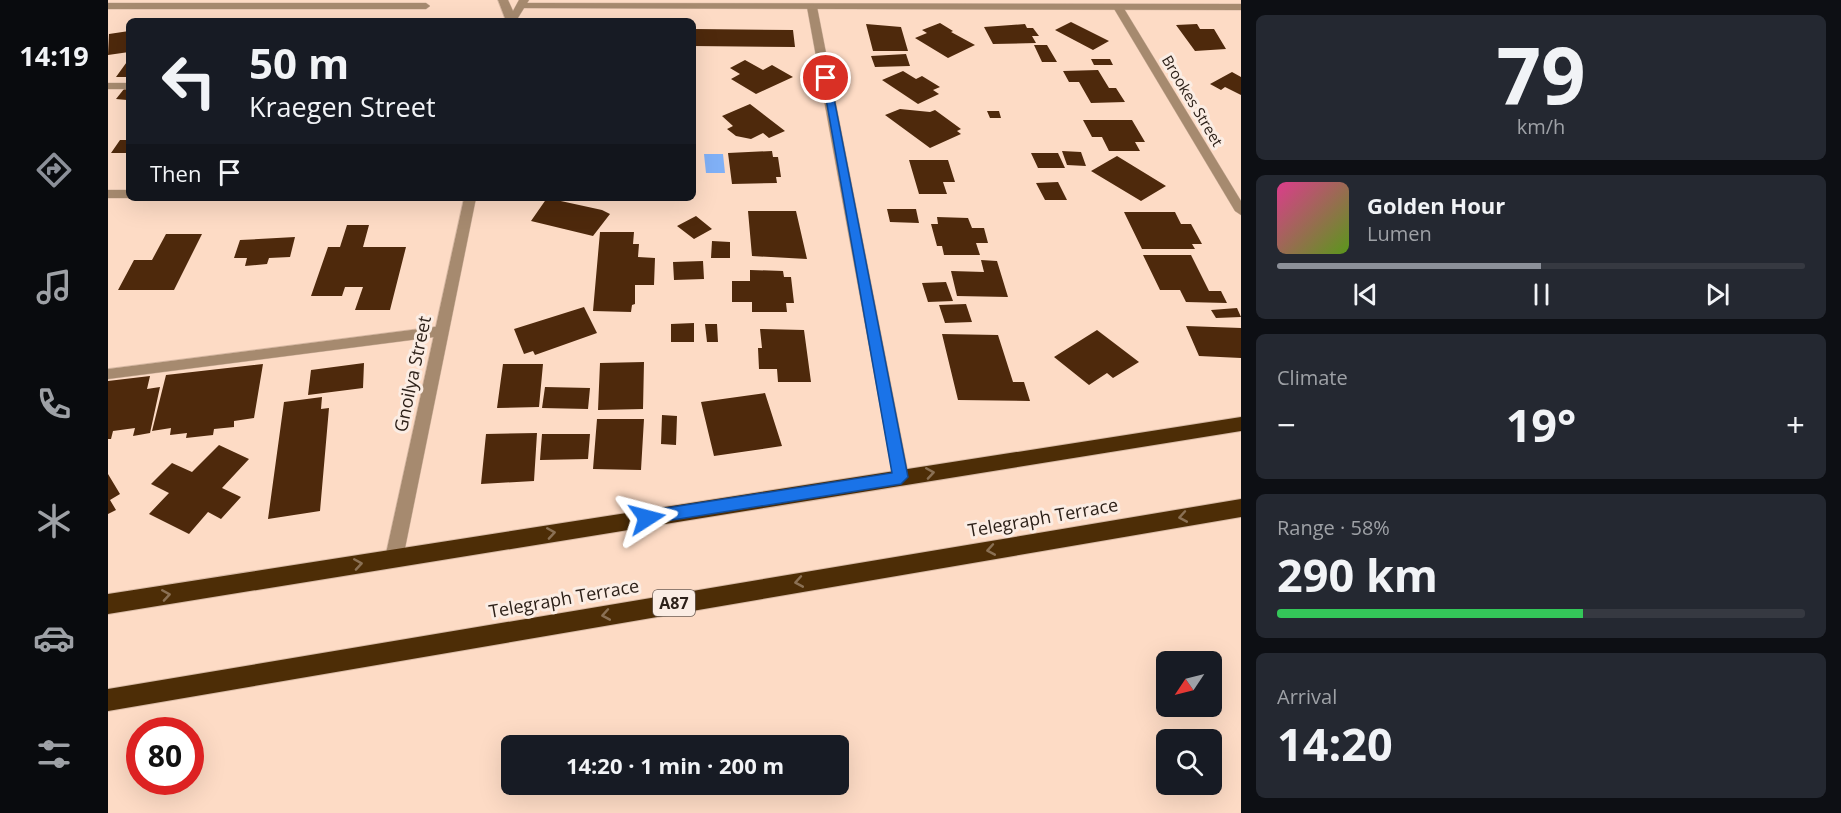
<!DOCTYPE html>
<html lang="en">
<head>
<meta charset="utf-8">
<style>
  body { margin:0; font-family:"Open Sans",sans-serif; background:#242831; color:#f1f3f6; height:100vh; display:flex; flex-direction:column; font-size:22px; white-space:nowrap }
  * { box-sizing:border-box; margin:0 }
  p { font-size:20px; color:#9ea1a6 }
  .icon { flex:none; width:33px; height:33px; fill:none; stroke:currentColor; stroke-width:2; stroke-linecap:round; stroke-linejoin:round }
  .map { position:relative; flex:1; overflow:hidden }
  .side { display:flex; flex-direction:column; gap:15px; padding:15px; background:#0d0f14; width:600px }
  .side>* { flex:none }
  .guide { position:absolute; left:18px; top:18px; width:570px; height:183px; border-radius:9px; box-shadow:0 6px 24px #0002; background:#171b24; color:#f1f3f6; overflow:hidden }
  .needle { width:39px; rotate:235deg }
  .controls { position:absolute; left:1048px; top:651px; display:grid; gap:12px }
  .controls a { display:grid; place-items:center; width:66px; height:66px; border-radius:9px; background:#171b24; box-shadow:0 6px 24px #0002; font-size:30px }
  .speed { position:absolute; left:18px; top:717px; display:flex; gap:12px; font-size:30px; font-weight:700; text-align:center }
  .speed>* { display:grid; place-content:center; width:78px; height:78px; border-radius:50%; background:#171b24; box-shadow:0 6px 24px #0002; line-height:1 }
  .speed .limit { border:9px solid #d22; background:#fff; color:#111 }
  .pin { position:absolute; display:grid; place-items:center; width:51px; height:51px; color:#fff; margin:-26px; border:3px solid #fff; border-radius:50%; box-shadow:0 2px 6px #0007 }
  .me { position:absolute; width:66px; margin:-33px; rotate:81deg; stroke-linejoin:round; filter:drop-shadow(0 0 4px #0008) }
  .turn { display:flex; align-items:center; gap:21px; height:126px; padding:0 24px; font-size:27px }
  .turn .icon { width:78px; height:78px; stroke-width:2.5 }
  .turn b { display:block; font-size:42px; line-height:51px }
  .then { display:flex; align-items:center; height:57px; padding:0 24px; background:#0003; gap:12px; font-size:22px }
  .big { font-size:45px; font-weight:700; line-height:1.1 }
  .side .card { flex:1; display:flex; flex-direction:column; justify-content:center; gap:9px; min-width:0; padding:0 21px; border-radius:9px; background:#242831 }
  .side .dial { align-items:center; gap:0 }
  .dial b { font-size:78px; line-height:1 }
  .song { display:flex; align-items:center; gap:18px }
  .cover { width:72px; height:72px; border-radius:9px; background:linear-gradient(135deg,hsl(330 70% 55%),hsl(90 70% 35%)) }
  .played { height:6px; border-radius:3px; background:linear-gradient(90deg,#8c9099 50%,#363941 50%) }
  .keys { display:flex; justify-content:space-around; direction:ltr }
  .heat { display:flex; justify-content:space-between; align-items:center; font-size:33px; direction:ltr }
  .charge { height:9px; border-radius:4px; background:linear-gradient(90deg,#34c759 58%,#363941 0) }
  .trip { position:absolute; left:393px; top:735px; width:348px; height:60px; border-radius:9px; background:#171b24; box-shadow:0 6px 24px #0002; font-weight:700; line-height:60px; text-align:center }
  main { display:flex; flex:1; min-height:0 }
  .tabs { display:flex; flex-direction:column; width:108px; justify-content:space-around; align-items:center; background:#090b0e; color:#9ea1a6 }
  .tabs .icon { width:42px; height:42px }
  .tabs .current { color:#8c9099 }
  .tabs b { font-size:27px; color:#f1f3f6 }
  .map>svg:first-child { display:block }
  .water { fill:#80b0f6 }
  .building { fill:#4e290c }
  .lines { fill:none; stroke-linecap:round; stroke-linejoin:round }
  .lane-casing { stroke:#d8baa6; stroke-width:1 }
  .street-casing { stroke:#d8baa6; stroke-width:1 }
  .highway-casing { stroke:#d8baa6; stroke-width:2 }
  .lane { fill:#a68a6f; fill-rule:evenodd }
  .street { fill:#a68a6f; fill-rule:evenodd }
  .highway { fill:#4d2d06; fill-rule:evenodd }
  .oneway { stroke:#8a7054 }
  .route { fill:#1a73e8; stroke:#114b97; stroke-width:1.5 }
  .labels { text-anchor:middle; stroke-width:6; stroke-linejoin:round; paint-order:stroke }
  .far-street-label { font-size:15px; fill:#2d2119; stroke:#fbede4 }
  .shield { fill:#fbede4; stroke:#6b5e56; stroke-width:1.5 }
  .shield-label { font-size:16px; font-weight:bold; fill:#2d2119 }
  .street-label { font-size:18px; fill:#2d2119; stroke:#fbede4 }
</style>
</head>
<body>
<main>
<nav class="tabs">
<b>14:19</b>
<svg class="icon current" aria-label="directions" viewBox="0 0 24 24"><path d="M12 3l9 9-9 9-9-9zM9 14v-3h6M13 9l2 2-2 2"/></svg>
<svg class="icon" aria-label="music" viewBox="0 0 24 24"><path d="M9 18V5l10-2v13"/><circle cx="6" cy="18" r="3"/><circle cx="16" cy="16" r="3"/></svg>
<svg class="icon" aria-label="phone" viewBox="0 0 24 24"><path d="M5 4h4l2 5-3 2q2 4 5 5l2-3 5 2v4C11 20 4 13 5 4z"/></svg>
<svg class="icon" aria-label="climate" viewBox="0 0 24 24"><path d="M12 3v18M4 7l16 10M4 17L20 7"/></svg>
<svg class="icon" aria-label="car" viewBox="0 0 24 24"><path d="M5 17H2v-5l4-1 3-4h7l3 4 3 1v5h-3M9 17h6M6 11h13"/><circle cx="7" cy="17" r="2"/><circle cx="17" cy="17" r="2"/></svg>
<svg class="icon" aria-label="filters" viewBox="0 0 24 24"><path d="M4 7h16M4 17h16"/><circle cx="9" cy="7" r="2"/><circle cx="15" cy="17" r="2"/></svg>
</nav>
<div class="map">
<svg width="1133" height="813" viewBox="0 0 1133 813">
  <rect width="100%" height="100%" fill="#fddbc5"/>
  <!-- water -->
  <path class="water" d="M596,154H615L617,173H598Z"/>
  <!-- building -->
  <path class="building" d="M963,22L1001,41L985,50L947,30Z
    M832,23L845,31L843,32L867,45L840,58L807,38L819,33L814,30Z
    M758,24L793,27L800,51H765Z
    M917,24L919,28H925L931,36H924L928,43L885,44L876,27Z
    M1089,24L1092,29H1106L1118,49L1087,51L1068,25Z
    M585,29L685,30L687,47L585,46Z
    M21,31V52L0,55L1,34Z
    M926,45H939L949,62H934Z
    M798,54L802,66L767,67L763,56Z
    M21,59V77H8Z
    M983,59H1002L1005,65H986Z
    M637,60L655,70L664,65L685,77L648,94L623,79L632,74L622,68Z
    M990,70L1001,88H1008L1017,102L983,103L971,82H961L955,71Z
    M795,71L808,79L814,76L832,87L825,90L831,94L810,104L774,80Z
    M1124,72L1133,77V95L1117,87L1113,90L1102,84Z
    M16,89H21L19,100L8,99Z
    M642,104L677,131L661,138L655,133L643,139L628,136L619,129L625,126L614,116Z
    M792,109L822,112L827,110L853,129L849,131L853,134L822,148L777,115Z
    M879,111H891L893,118H882Z
    M975,120H1024L1037,142H1027L1032,151H1001L994,137H984Z
    M12,140H21V153H3Z
    M664,151L665,157H670L673,177H668L669,183L624,184L620,153Z
    M954,151L973,152L978,166L959,165Z
    M923,153H950L957,168H930Z
    M1009,156L1058,186L1033,201L983,171Z
    M801,160H840L847,182H835L839,194H811Z
    M950,182L959,200H937L928,183Z
    M439,198L494,210L502,214L485,236L423,221Z
    M779,209H808L811,223L782,222Z
    M640,211H688L699,259L644,256Z
    M1016,212H1067L1073,224H1083L1094,244H1084L1087,249H1034Z
    M588,216L604,229L586,239L569,226Z
    M829,217L860,218L864,228H876L880,243H868L872,255H836L834,246H829L823,224H830Z
    M239,225H261L255,247H298L282,310H247L255,287H237L234,296H203L220,247H232Z
    M492,232H526L525,244H531L530,257L547,258L546,285H527V304L524,305L523,312L485,311Z
    M58,234H94L66,290H10L26,260H44Z
    M187,237L182,257L161,258L159,264L137,266L139,258H126L132,240Z
    M604,241L622,242V258H603Z
    M1035,255H1083L1101,291H1113L1119,303L1078,302L1072,290H1052Z
    M873,260L889,261L900,297L849,296L843,271L876,272Z
    M595,261L596,279L566,280L565,262Z
    M642,270L675,271L676,277H683L686,303H678L679,312H644V302H624V281H642Z
    M838,282L845,301L820,302L814,283Z
    M858,304L864,322L837,323L831,305Z
    M476,307L489,333L427,355L425,351L416,354L406,329Z
    M1129,308L1133,317L1108,318L1103,310Z
    M586,323V342H563V324Z
    M597,324H609L610,342H599Z
    M1078,326L1133,328V358L1091,356Z
    M652,329L696,330L703,382H670L669,369H651L650,348H654Z
    M989,330L1031,362L1005,378L999,373L981,385L946,357Z
    M834,334L890,335L905,382H916L922,401L850,400Z
    M536,362L535,409L490,410L492,363Z
    M256,363L255,388L200,395L203,370Z
    M155,364L146,418L126,421V427L106,429L105,435L78,438L79,433L62,435L63,428L44,431L58,375Z
    M395,364H435L431,407L389,408Z
    M42,376L39,389L52,387L42,433L25,436L27,428L5,431L3,439H0V381Z
    M437,387L482,388L480,409L434,408Z
    M657,393L674,446L606,456L593,402Z
    M214,397L213,409L221,408L212,511L160,519L176,402Z
    M554,415L569,416L568,445L553,444Z
    M489,419H536L533,470L485,469Z
    M429,433L426,481L373,484L378,434Z
    M434,434H482L480,459L432,460Z
    M111,445L141,459L114,488L133,497L113,519L100,512L81,534L41,514L61,493L43,484L64,463L84,472Z
    M0,474L12,494L2,500L8,510L0,514Z"/>
  <g class="lines">
    <defs>
      <path id="lane" d="M0,3H318L322,6L318,9H0Z
        M413,3L1133,4V10L410,8L409,6Z
        M0,83H21V89H0Z
        M334,326L340,331L334,336L0,379V369Z"/>
      <path id="street" d="M390,0H400L405,11L411,0H421L408,21H398Z
        M704,4L709,7L801,477L799,482L793,484L787,482L785,477L699,7Z
        M1007,5L1015,7L1133,201V215L1127,211L1005,7Z
        M0,190H21V198H0Z
        M356,198H368L295,558L292,563L286,566L280,563L277,558Z"/>
      <path id="highway" d="M1133,417V431L0,614V594Z
        M1133,499V517L0,711V689Z"/>
    </defs>
    <!-- lane casing -->
    <use href="#lane" class="lane-casing"/>
    <!-- street casing -->
    <use href="#street" class="street-casing"/>
    <!-- highway casing -->
    <use href="#highway" class="highway-casing"/>
    <!-- lane -->
    <use href="#lane" class="lane"/>
    <!-- street -->
    <use href="#street" class="street"/>
    <!-- highway -->
    <use href="#highway" class="highway"/>
  </g>
  <!-- one-way arrows -->
  <defs><path id="oneway-chevron" d="M-2-3.5L2.5 0L-2 3.5" fill="none" stroke-width="1.6" stroke-linecap="round" stroke-linejoin="round" transform="scale(1.5)"/></defs>
  <g class="oneway">
    <use href="#oneway-chevron" transform="translate(822 473) rotate(-9)"/>
    <use href="#oneway-chevron" transform="translate(1075 517) rotate(170)"/>
    <use href="#oneway-chevron" transform="translate(443 533) rotate(-9)"/>
    <use href="#oneway-chevron" transform="translate(883 550) rotate(170)"/>
    <use href="#oneway-chevron" transform="translate(250 564) rotate(-9)"/>
    <use href="#oneway-chevron" transform="translate(691 582) rotate(170)"/>
    <use href="#oneway-chevron" transform="translate(58 595) rotate(-9)"/>
    <use href="#oneway-chevron" transform="translate(498 615) rotate(170)"/>
  </g>
  <!-- route -->
  <path class="route" d="M714,76L722,78L800,477L793,484L539,524L534,522L532,518L534,513L539,511L784,473Z"/>
  <g class="labels">
    <!-- far-street labels -->
    <g class="far-street-label">
      <text transform="translate(1084 101) rotate(59)" y="5">Brookes Street</text>
    </g>
    <!-- shield labels -->
    <rect class="shield" x="545" y="590" width="42" height="26" rx="4.5"/>
    <g class="shield-label">
      <text x="566" y="609">A87</text>
    </g>
    <!-- street labels -->
    <g class="street-label">
      <text transform="translate(305 374) rotate(-78)" y="6">Gnoilya Street</text>
      <text transform="translate(935 518) rotate(-10)" y="6">Telegraph Terrace</text>
      <text transform="translate(456 599) rotate(-10)" y="6">Telegraph Terrace</text>
    </g>
  </g>
</svg>
<div class="controls">
<a><svg class="needle" viewBox="-14 -14 28 28"><path d="M0-13l5 13h-10z" fill="#e53935"/><path d="M0 13l5-13h-10z" fill="#9ea1a6"/></svg></a>
<a><svg class="icon" aria-label="search" viewBox="0 0 24 24"><circle cx="10" cy="10" r="6"/><path d="M15 15l6 6"/></svg></a>
</div>
<div class="speed"><div class="limit">80</div></div>
<div class="pin" style="left:718px;top:78px;background:#d93025"><svg class="icon" aria-label="arrive" viewBox="0 0 24 24"><path d="M6 21V4h12l-3 4 3 4H6"/></svg></div>
<svg class="me" style="left:539px;top:518px" viewBox="-20 -20 40 40"><path d="M0-17L14 15 0 8-14 15z" fill="#1a73e8" stroke="#fff" stroke-width="4"/></svg>
<div class="trip">14:20 · 1 min · 200 m</div>
<div class="guide">
<div class="turn"><svg class="icon" aria-label="left" viewBox="0 0 24 24"><path d="M17 20v-9H6M10 6l-5 5 5 5"/></svg><div><b>50 m</b>Kraegen Street</div></div>
<div class="then">Then<svg class="icon" aria-label="arrive" viewBox="0 0 24 24"><path d="M6 21V4h12l-3 4 3 4H6"/></svg></div>
</div>
</div>
<section class="side">
<div class="card dial"><b>79</b><p>km/h</p></div>
<div class="card">
<div class="song"><i class="cover"></i><div><b>Golden Hour</b><p>Lumen</p></div></div>
<div class="played"></div>
<div class="keys"><svg class="icon" aria-label="previous" viewBox="0 0 24 24"><path d="M18 5L8 12l10 7zM5 5v14"/></svg><svg class="icon" aria-label="pause" viewBox="0 0 24 24"><path d="M8 5v14M16 5v14"/></svg><svg class="icon" aria-label="next" viewBox="0 0 24 24"><path d="M6 5l10 7-10 7zM19 5v14"/></svg></div>
</div>
<div class="card"><p>Climate</p>
<div class="heat"><a>−</a><b class="big">19°</b><a>+</a></div>
</div>
<div class="card"><p>Range · 58%</p><b class="big">290 km</b><div class="charge"></div></div>
<div class="card"><p>Arrival</p><b class="big">14:20</b></div>
</section>
</main>
</body>
</html>
